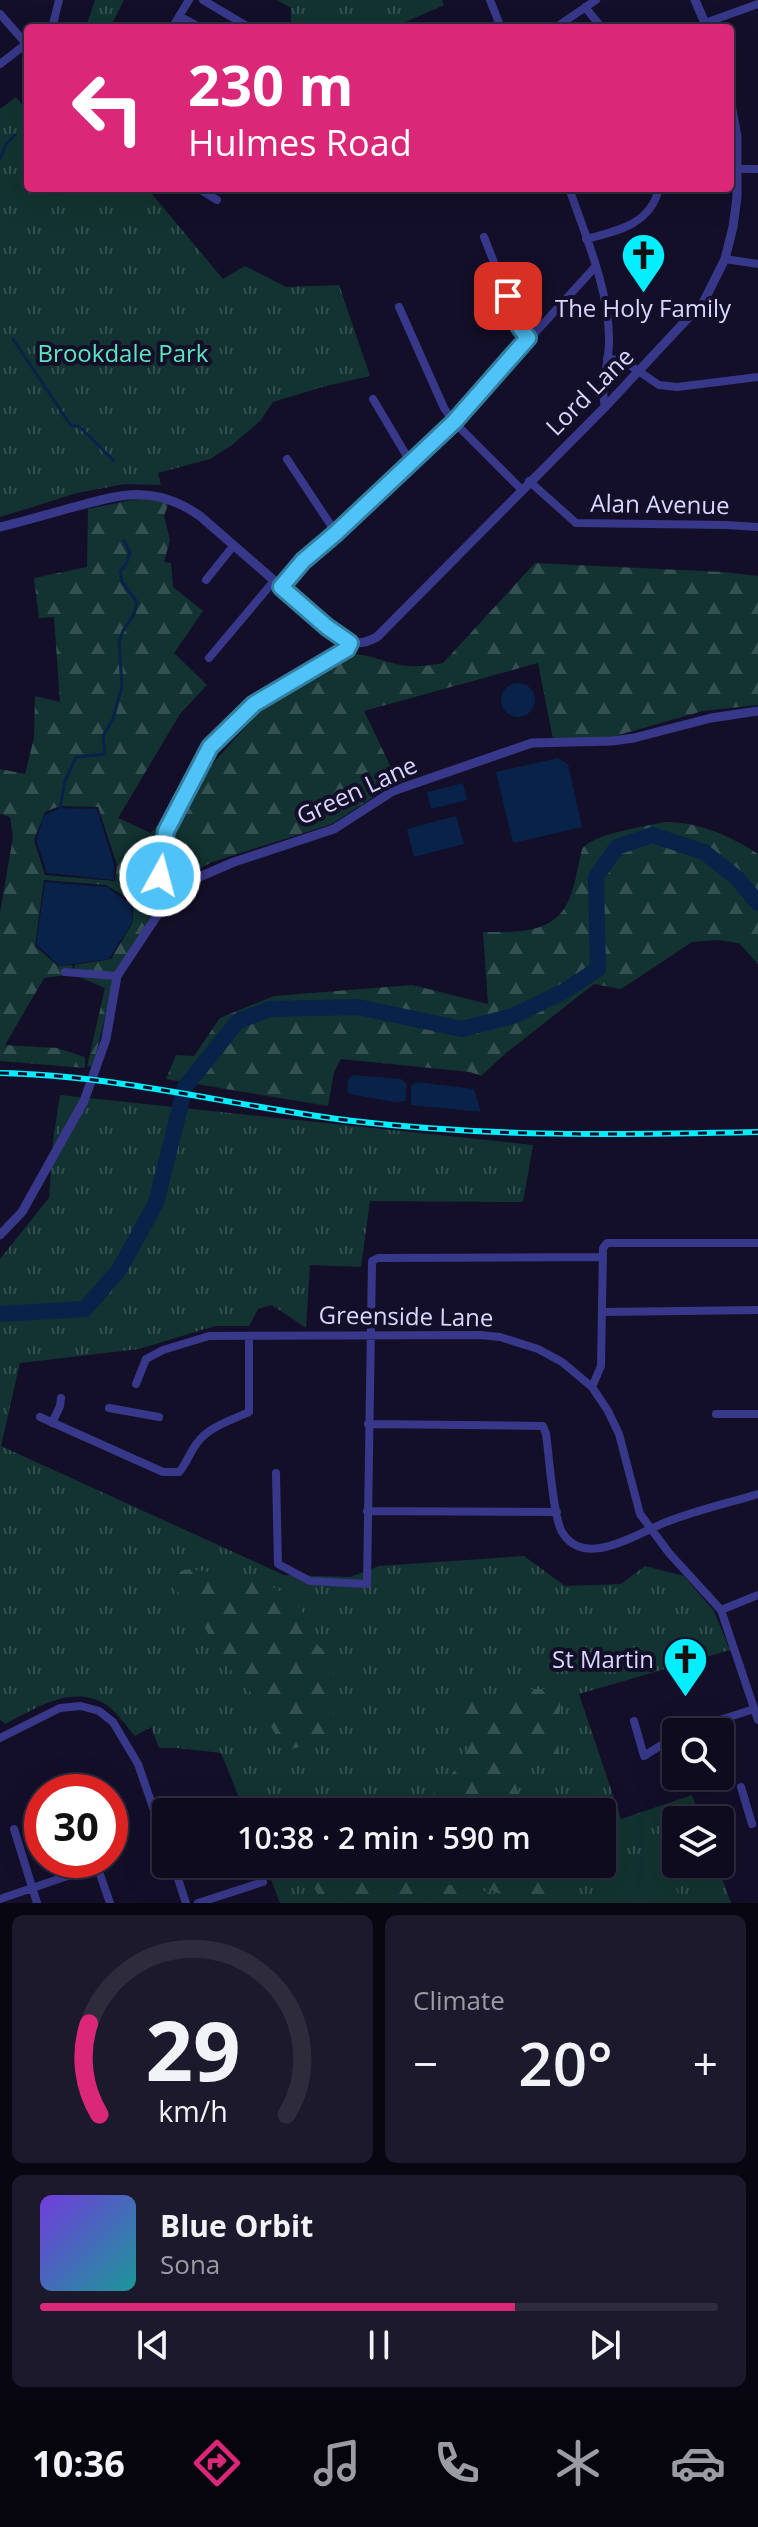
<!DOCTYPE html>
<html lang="en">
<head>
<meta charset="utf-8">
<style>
  body { margin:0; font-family:"Open Sans",sans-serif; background:#1c192c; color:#f1f3f6; height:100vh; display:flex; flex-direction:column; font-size:30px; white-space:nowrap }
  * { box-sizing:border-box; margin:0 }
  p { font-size:26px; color:#9b9ba4 }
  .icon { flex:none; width:44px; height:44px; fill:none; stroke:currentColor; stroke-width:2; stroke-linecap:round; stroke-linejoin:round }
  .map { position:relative; height:1903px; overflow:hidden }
  .panel { display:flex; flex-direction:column; gap:12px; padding:12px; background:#080611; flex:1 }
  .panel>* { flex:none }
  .banner { position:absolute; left:24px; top:24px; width:710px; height:168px; border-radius:8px; box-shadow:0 8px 32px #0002,0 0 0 2px #2e2b3d; background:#db2777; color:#fff; overflow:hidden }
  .controls { position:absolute; left:662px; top:1718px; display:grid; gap:16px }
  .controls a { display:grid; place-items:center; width:72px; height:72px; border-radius:8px; background:#0e0b1f; box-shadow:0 8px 32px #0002,0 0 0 2px #2e2b3d; font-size:40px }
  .speed { position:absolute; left:24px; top:1774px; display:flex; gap:16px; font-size:40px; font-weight:700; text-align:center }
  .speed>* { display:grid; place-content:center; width:104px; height:104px; border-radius:50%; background:#0e0b1f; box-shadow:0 8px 32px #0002,0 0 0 2px #2e2b3d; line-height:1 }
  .speed .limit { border:12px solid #d22; background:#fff; color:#111 }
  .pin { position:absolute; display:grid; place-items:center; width:68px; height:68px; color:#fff; margin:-34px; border-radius:16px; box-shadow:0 4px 12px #0006 }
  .me { position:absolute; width:88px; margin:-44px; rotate:7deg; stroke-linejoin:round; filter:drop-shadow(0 0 6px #0008) }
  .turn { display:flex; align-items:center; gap:28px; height:168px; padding:0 32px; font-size:36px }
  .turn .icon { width:104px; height:104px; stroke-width:2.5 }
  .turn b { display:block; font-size:56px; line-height:68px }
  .big { font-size:60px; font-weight:600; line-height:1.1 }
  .panel .card { flex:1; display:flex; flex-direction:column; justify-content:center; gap:12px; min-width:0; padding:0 28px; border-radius:12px; background:#1c192c }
  .panel .dial { align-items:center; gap:0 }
  .dial svg { height:208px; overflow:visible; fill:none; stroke:#2e2b3d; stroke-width:7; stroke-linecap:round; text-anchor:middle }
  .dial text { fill:#f1f3f6; stroke:none }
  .song { display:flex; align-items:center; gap:24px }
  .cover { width:96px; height:96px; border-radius:12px; background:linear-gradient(135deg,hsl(260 70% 55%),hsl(180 70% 35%)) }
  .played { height:8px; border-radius:4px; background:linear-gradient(90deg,#db2777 70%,#2e2b3d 70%) }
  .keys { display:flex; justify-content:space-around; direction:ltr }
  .heat { display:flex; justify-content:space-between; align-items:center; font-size:44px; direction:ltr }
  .panel .tiles { flex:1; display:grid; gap:12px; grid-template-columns:1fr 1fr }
  .card:last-child { grid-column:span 2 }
  .trip { position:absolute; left:152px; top:1798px; width:464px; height:80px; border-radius:8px; background:#0e0b1f; box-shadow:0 8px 32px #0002,0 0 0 2px #2e2b3d; font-weight:600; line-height:80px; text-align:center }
  .dock { display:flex; height:128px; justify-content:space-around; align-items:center; background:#06040c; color:#9b9ba4 }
  .dock .icon { width:56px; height:56px }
  .dock .on { color:#db2777 }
  .dock b { font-size:36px; color:#f1f3f6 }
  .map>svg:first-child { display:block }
  .grass { fill:url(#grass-tufts) }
  .forest { fill:url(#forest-firs); fill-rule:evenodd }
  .pitch { fill:#123331 }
  .water { fill:#082249 }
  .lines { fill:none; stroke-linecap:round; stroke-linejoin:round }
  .stream { stroke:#082249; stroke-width:3 }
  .river { stroke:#082249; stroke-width:16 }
  .minor { stroke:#38388a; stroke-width:8 }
  .tertiary { stroke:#38388a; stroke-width:9 }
  .rail-casing { stroke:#03eeff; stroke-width:6 }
  .rail { stroke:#130f29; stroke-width:3; stroke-dasharray:9; stroke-linecap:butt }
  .route-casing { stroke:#337fa1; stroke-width:20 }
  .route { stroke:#4fc3f7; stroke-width:14 }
  .labels { text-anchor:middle; stroke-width:8; stroke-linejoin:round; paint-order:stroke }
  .poi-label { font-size:24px; fill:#dad7ff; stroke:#130f29 }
  .park-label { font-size:24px; fill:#5ce6bf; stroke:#130f29 }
  .street-label { font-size:24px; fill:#dad7ff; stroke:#130f29 }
</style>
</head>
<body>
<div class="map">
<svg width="758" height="1903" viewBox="0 0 758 1903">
  <defs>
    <pattern id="grass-tufts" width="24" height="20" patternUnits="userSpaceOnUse" patternTransform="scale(2)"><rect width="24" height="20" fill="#123331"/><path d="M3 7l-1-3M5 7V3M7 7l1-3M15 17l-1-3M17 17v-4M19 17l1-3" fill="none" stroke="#345050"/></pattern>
    <pattern id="forest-firs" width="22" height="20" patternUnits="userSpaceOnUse" patternTransform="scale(2)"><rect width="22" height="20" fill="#123331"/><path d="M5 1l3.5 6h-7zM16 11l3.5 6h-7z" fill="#345050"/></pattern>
  </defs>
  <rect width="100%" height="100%" fill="#130f29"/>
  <!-- grass -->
  <path class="grass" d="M95,0H124L110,28H81L88,21Z
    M277,0H442L444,5L392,28H291V8Z
    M16,97L28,112V188H147L223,279L245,266L286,287L339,285L370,376L322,387L273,402L260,421L232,445L210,459L158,473L161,485L125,484L77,493L0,517V109Z
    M60,1095L533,1145L523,1202L370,1201L361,1267L310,1265L306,1328L272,1305L258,1309L249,1326H215L139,1349L20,1363L1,1446L284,1575L350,1577L379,1566L524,1556L565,1586L621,1584L645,1566L684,1576L714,1611L730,1650L579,1694L621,1819L692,1795L701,1820H676V1864H717L731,1903H280L265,1864H602V1812H245L221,1753L177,1748H159L151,1727L135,1736C126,1726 116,1711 105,1704C71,1684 35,1709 5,1724L0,1719V1259L49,1198L53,1141Z"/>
  <!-- forest -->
  <path class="forest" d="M141,498L169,502L164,516L170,540L164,562L171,563L173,587L203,611L174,653L207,685L180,714L118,818L151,833L257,714L351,654C372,654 389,665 410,666C420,667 432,665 443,663L535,563L723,572L758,576V705L703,711L608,738L553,739L538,663L364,711L399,784L378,794L332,824L212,862L169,885L122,964L112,975L111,993L93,1066L87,1067L105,988L77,976L74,965L111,959L133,922V901L106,885L44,880L35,946L58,966L72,965L75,974L44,978L5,1045L57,1048L85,1057V1068L0,1061V913L13,837L10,817L0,814V769L25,774L34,738L35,696L60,702L54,617L39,618L34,578L87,567L88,509ZM60,806L98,807L117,865L115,881L45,875L34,840L45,812Z
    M664,822C696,821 732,836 758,854V964L739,943L717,940L692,942L621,989L594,984L506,1053L481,1076L470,1072L341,1059L334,1072L328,1106L166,1079L176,1055L194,1056L220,1018L274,996L412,985L488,1004L483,932C510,932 546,935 564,909C575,893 577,868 582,849C594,833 644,827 664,822Z
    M190,1569C236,1578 278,1574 307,1618C311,1625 310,1635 315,1642C319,1648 329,1653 334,1658V1715L331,1724L321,1741L288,1750L284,1748L247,1687L226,1665L201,1621L177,1591L175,1578C179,1571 182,1570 190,1569Z
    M535,1689H555C562,1705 561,1706 558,1722C556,1733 559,1746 559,1757L525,1766L514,1778L523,1812H421L433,1794L455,1770L471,1743L453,1722L454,1703Z
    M298,1864H387L414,1881L477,1888L514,1903H324Z
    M393,1864H574L575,1866L565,1903H521L477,1884L444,1883L415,1877Z"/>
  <!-- pitch -->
  <path class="pitch" d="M661,1853L682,1903H609L600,1879Z"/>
  <!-- water -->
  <path class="water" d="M501 700a17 17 0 1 1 34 0a17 17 0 1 1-34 0Z
    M558,758L568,764L582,827L513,843L496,772Z
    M463,783L467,800L431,809L427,792Z
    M60,808L97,809L114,864V880L47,873L36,840L44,815Z
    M456,816L464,844L414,857L407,829Z
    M45,882L107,887L131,905L133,921L109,959L59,966L36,944Z
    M352,1075L401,1079L407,1084L405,1101L394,1102L350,1094L347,1091L348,1080Z
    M417,1082L474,1089L481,1112L411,1105V1086Z"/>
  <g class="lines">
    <!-- stream -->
    <path class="stream" d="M0,159L6,144L15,135
      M13,339L71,426H79L114,461
      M60,808L65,781L76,757L105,754L103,736L113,719L122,686L119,642L123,631L134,614L137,602L122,582L120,571L126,564L130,553L124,540"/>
    <!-- river -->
    <path class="river" d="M0,1314L85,1309L119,1270L156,1203L185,1087L238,1021L270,1009L358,1007L462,1029L513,1016L563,992L598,969L596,877L617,847L652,835L704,852L737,878L758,903"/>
    <!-- minor -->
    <path class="minor" d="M203,0L250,28
      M490,0L501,28
      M585,7L602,28
      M0,14L28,46
      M179,16L201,28
      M705,23L758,4
      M52,28L59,0
      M172,28L189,0
      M555,28L596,0
      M0,64L26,44
      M739,169H758
      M198,188L217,200
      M569,188C585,235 609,289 609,339C610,364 599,383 605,407
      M484,237L519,326L528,338
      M586,239C618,231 651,224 659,188
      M725,259L758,264
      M399,307L444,408L454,422L521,489
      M607,358L625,362L659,385L677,387L758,377
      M373,399L411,463
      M287,459L336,533
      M529,481L576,523L726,525L758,527
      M206,580L234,545
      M281,587L303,561L336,533L454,422L595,267
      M209,658L273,582
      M168,895L161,887L166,831L210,747L254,704L347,649L350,643
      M65,972L117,976
      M603,1312L758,1310
      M136,1384L146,1359L163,1350L209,1336L481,1335L500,1337L538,1349L562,1362L592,1387L608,1411L619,1434L640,1514L669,1553L721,1610L758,1720
      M592,1387L601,1366L603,1248L607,1243H758
      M109,1408L159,1417
      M716,1414H758
      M40,1417L163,1472H179C187,1463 190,1452 197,1443C208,1427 232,1420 249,1412V1336
      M52,1423L60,1406L61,1398
      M368,1424L543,1426L546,1434C549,1454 553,1517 562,1532C585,1571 640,1531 669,1521C698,1510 728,1503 758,1494
      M276,1473L278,1564L310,1581L367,1584L372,1261L378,1258L603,1257
      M367,1511L557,1512
      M721,1610L758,1595
      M634,1721L644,1756L676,1736
      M683,1732L754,1709
      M0,1738L60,1708L81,1706L99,1711L113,1722L138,1764L166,1845
      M68,1780L72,1792
      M741,1787L752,1824
      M155,1814L196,1800
      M14,1829L37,1903
      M95,1860L110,1903
      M173,1864L186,1903
      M0,1899L97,1866
      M198,1903L263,1882"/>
    <!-- tertiary -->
    <path class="tertiary" d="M695,0L707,28
      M0,527C25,521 49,514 74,507C123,494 155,484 200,516L338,636C352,645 362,645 377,637L605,407L704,301L725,259L733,227L737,197V136L730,99
      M0,1235L22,1212L84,1101L106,1039L117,976L176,887L234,862L334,829L393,791L532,743L612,741L634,738L711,718L758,711"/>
    <defs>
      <path id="rail" d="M0,1073C119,1075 236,1107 353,1121C488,1137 622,1135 758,1132"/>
    </defs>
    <!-- rail casing -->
    <use href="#rail" class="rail-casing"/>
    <!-- rail -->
    <use href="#rail" class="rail"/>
  </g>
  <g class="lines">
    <defs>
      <path id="route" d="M160,876L166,831L210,747L254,704L347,649L350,643L327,627L281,587L303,561L336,533L454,422L528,338L519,326L508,296"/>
    </defs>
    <!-- route casing -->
    <use href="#route" class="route-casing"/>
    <!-- route -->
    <use href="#route" class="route"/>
  </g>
  <!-- icons -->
  <defs>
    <symbol id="church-pin" viewBox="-11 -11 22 30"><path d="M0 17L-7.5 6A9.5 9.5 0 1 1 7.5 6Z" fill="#03eeff" stroke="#130f29"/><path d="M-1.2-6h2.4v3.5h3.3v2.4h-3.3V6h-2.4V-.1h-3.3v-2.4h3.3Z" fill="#111"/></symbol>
  </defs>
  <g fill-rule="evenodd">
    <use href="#church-pin" x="618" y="230" width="51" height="69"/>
    <use href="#church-pin" x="660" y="1634" width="51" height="69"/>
  </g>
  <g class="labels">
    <!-- poi labels -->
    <g class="poi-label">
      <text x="643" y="317">The Holy Family</text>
      <text x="654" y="1668" text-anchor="end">St Martin</text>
    </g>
    <!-- park labels -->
    <g class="park-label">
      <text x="123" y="362">Brookdale Park</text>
    </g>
    <!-- street labels -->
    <g class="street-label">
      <text transform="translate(590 392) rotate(-45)" y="8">Lord Lane</text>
      <text transform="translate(660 505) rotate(1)" y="8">Alan Avenue</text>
      <text transform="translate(357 791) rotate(-25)" y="8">Green Lane</text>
      <text transform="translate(406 1317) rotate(1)" y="8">Greenside Lane</text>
    </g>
  </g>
</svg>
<div class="controls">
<a><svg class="icon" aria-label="search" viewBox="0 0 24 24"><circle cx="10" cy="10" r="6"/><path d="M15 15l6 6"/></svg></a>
<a><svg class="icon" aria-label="layers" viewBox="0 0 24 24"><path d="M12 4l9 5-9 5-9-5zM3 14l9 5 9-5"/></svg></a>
</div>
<div class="speed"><div class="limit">30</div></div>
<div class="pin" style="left:508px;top:296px;background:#d93025"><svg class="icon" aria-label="arrive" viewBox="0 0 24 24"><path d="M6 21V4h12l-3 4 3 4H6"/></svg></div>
<svg class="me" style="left:160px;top:876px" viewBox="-20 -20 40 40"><circle r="17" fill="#4fc3f7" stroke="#fff" stroke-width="3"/><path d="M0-11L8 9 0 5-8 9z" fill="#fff"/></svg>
<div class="trip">10:38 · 2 min · 590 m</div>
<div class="banner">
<div class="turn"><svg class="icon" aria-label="left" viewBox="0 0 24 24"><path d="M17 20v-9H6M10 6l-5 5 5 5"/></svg><div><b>230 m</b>Hulmes Road</div></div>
</div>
</div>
<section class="panel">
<div class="tiles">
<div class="card dial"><svg viewBox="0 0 100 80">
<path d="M14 69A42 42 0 1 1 86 69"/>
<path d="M14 69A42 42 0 0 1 10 34" stroke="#db2777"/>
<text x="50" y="56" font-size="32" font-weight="700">29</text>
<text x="50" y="72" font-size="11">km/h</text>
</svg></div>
<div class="card"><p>Climate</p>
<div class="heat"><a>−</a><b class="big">20°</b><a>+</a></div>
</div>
<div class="card">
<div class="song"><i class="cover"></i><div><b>Blue Orbit</b><p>Sona</p></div></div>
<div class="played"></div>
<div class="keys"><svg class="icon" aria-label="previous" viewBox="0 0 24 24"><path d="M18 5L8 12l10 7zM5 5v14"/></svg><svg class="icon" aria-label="pause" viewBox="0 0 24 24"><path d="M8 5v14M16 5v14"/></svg><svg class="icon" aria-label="next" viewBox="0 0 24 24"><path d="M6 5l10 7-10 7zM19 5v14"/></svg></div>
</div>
</div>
</section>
<nav class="dock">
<b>10:36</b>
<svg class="icon on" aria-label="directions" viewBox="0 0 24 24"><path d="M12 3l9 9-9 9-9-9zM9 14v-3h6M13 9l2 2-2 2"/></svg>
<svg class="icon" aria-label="music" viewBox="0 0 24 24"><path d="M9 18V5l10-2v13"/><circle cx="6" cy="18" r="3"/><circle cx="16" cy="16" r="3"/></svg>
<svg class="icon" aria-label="phone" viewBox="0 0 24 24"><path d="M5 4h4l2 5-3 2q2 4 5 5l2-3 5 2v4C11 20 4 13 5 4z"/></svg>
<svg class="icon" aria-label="climate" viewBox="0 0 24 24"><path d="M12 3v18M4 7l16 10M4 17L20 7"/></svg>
<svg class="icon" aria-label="car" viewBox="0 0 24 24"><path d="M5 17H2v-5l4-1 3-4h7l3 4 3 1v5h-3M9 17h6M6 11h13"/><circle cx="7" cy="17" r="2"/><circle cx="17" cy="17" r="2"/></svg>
</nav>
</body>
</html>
